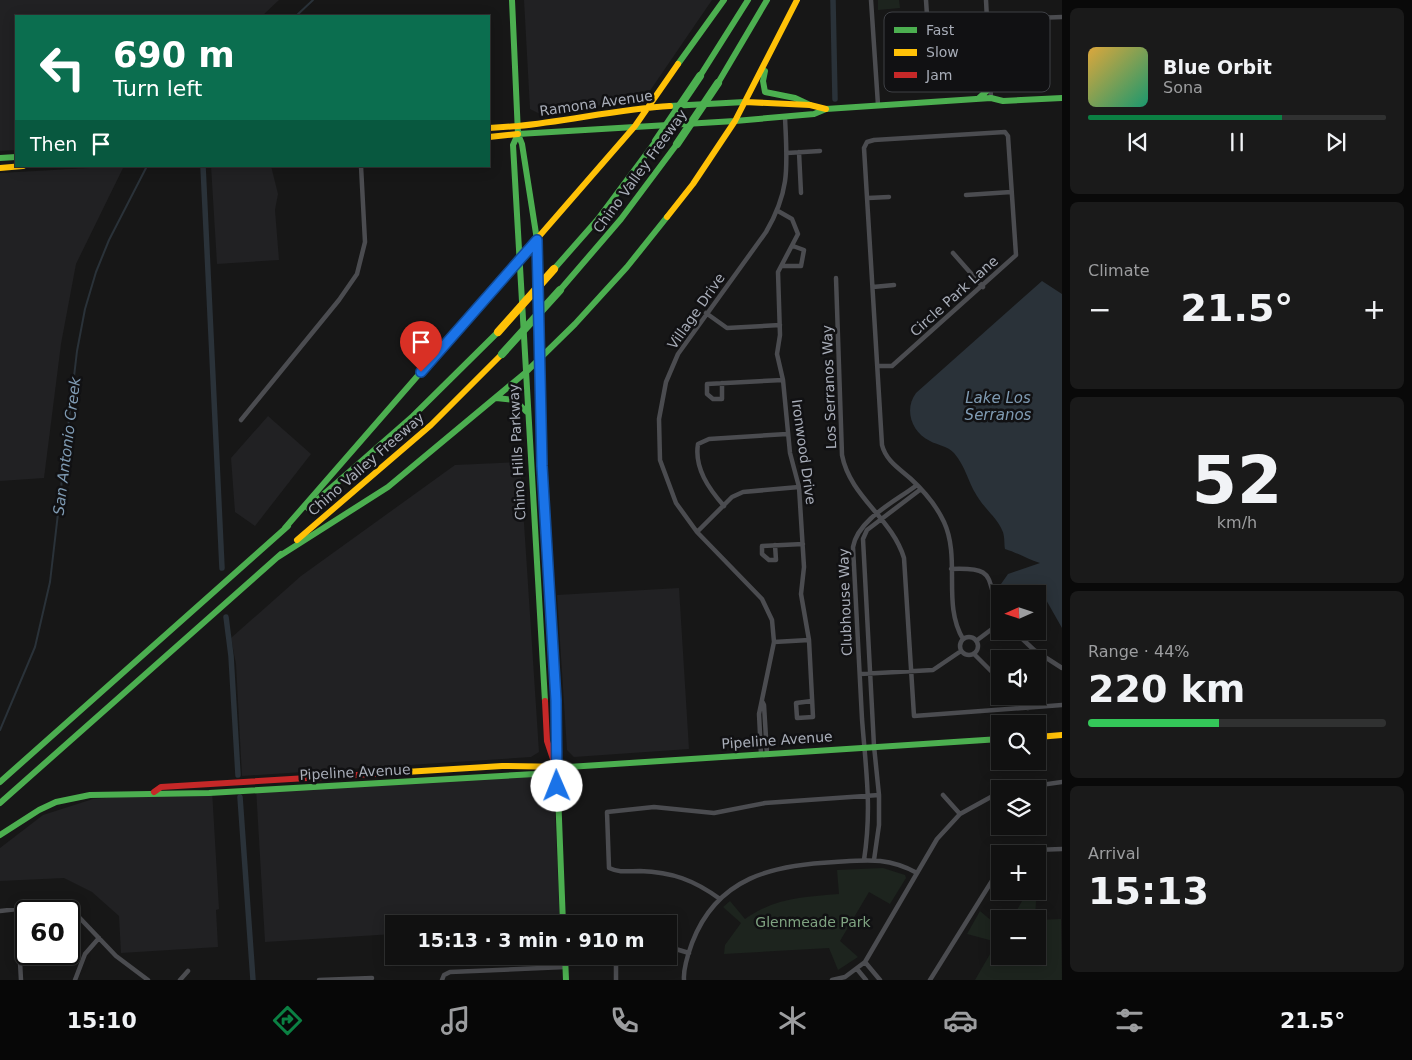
<!DOCTYPE html>
<html lang="en">
<head>
<meta charset="utf-8">
<style>
  body { margin:0; font-family:"DejaVu Sans",sans-serif; background:#1a1a1a; color:#f1f3f6; height:100vh; display:flex; flex-direction:column; font-size:19px; white-space:nowrap }
  * { box-sizing:border-box; margin:0 }
  p { font-size:16px; color:#9c9d9f }
  .icon { flex:none; width:28px; height:28px; fill:none; stroke:currentColor; stroke-width:2; stroke-linecap:round; stroke-linejoin:round }
  .map { position:relative; flex:1; overflow:hidden }
  .drawer { display:flex; flex-direction:column; gap:8px; padding:8px; background:#090909; width:350px }
  .drawer>* { flex:none }
  .banner { position:absolute; left:15px; top:15px; width:475px; height:152px; border-radius:0px; box-shadow:0 2px 12px #0003,0 0 0 1px #303131; background:#0b6e4f; color:#fff; overflow:hidden }
  .needle { width:32px; rotate:267deg }
  .tools { position:absolute; left:991px; top:585px; display:grid; gap:10px }
  .tools a { display:grid; place-items:center; width:55px; height:55px; border-radius:0px; background:#111; box-shadow:0 2px 12px #0003,0 0 0 1px #303131; font-size:25px }
  .speed { position:absolute; left:15px; top:900px; display:flex; gap:10px; font-size:25px; font-weight:700; text-align:center }
  .speed>* { display:grid; place-content:center; width:65px; height:65px; border-radius:50%; background:#111; box-shadow:0 2px 12px #0003,0 0 0 1px #303131; line-height:1 }
  .speed .limit { border:2px solid #111; border-radius:8px; background:#fff; color:#111 }
  .pin { position:absolute; display:grid; place-items:center; width:42px; height:42px; color:#fff; margin:-51px -21px; border-radius:50% 50% 50% 0; rotate:-45deg; box-shadow:0 0 5px #0007 }
  .pin .icon { rotate:45deg }
  .me { position:absolute; width:55px; margin:-28px; rotate:359deg; stroke-linejoin:round; filter:drop-shadow(0 0 4px #0008) }
  .turn { display:flex; align-items:center; gap:18px; height:105px; padding:0 15px; font-size:22px }
  .turn .icon { width:65px; height:65px; stroke-width:2.5 }
  .turn b { display:block; font-size:35px; line-height:42px }
  .then { display:flex; align-items:center; height:48px; padding:0 15px; background:#0003; gap:10px; font-size:19px }
  .big { font-size:38px; font-weight:700; line-height:1.1 }
  .drawer .widget { flex:1; display:flex; flex-direction:column; justify-content:center; gap:8px; min-width:0; padding:0 18px; border-radius:8px; background:#1a1a1a }
  .drawer .dial { align-items:center; gap:0 }
  .dial b { font-size:65px; line-height:1 }
  .song { display:flex; align-items:center; gap:15px }
  .cover { width:60px; height:60px; border-radius:8px; background:linear-gradient(135deg,hsl(40 70% 55%),hsl(160 70% 35%)) }
  .played { height:5px; border-radius:2px; background:linear-gradient(90deg,#0b8043 65%,#303131 65%) }
  .keys { display:flex; justify-content:space-around; direction:ltr }
  .heat { display:flex; justify-content:space-between; align-items:center; font-size:28px; direction:ltr }
  .charge { height:8px; border-radius:4px; background:linear-gradient(90deg,#34c759 44%,#303131 0) }
  .trip { position:absolute; left:385px; top:915px; width:292px; height:50px; border-radius:0px; background:#111; box-shadow:0 2px 12px #0003,0 0 0 1px #303131; font-weight:700; line-height:50px; text-align:center }
  .tab-bar { display:flex; height:80px; justify-content:space-around; align-items:center; background:#070707; color:#9c9d9f }
  .tab-bar .icon { width:35px; height:35px }
  .tab-bar .on { color:#0b8043 }
  .tab-bar b { font-size:22px; color:#f1f3f6 }
  main { display:flex; flex:1; min-height:0 }
  .map>svg:first-child { display:block }
  .built { fill:#212123 }
  .green { fill:#1d241e }
  .water { fill:#2a3239 }
  .lines { fill:none; stroke-linecap:round; stroke-linejoin:round }
  .stream { stroke:#2a3239; stroke-width:2 }
  .canal { stroke:#2a3239; stroke-width:5.5 }
  .street { stroke:#4b4c50; stroke-width:4.5 }
  .fast { stroke:#4caf50; stroke-width:6 }
  .slow { stroke:#ffc107; stroke-width:6 }
  .jam { stroke:#c62828; stroke-width:6 }
  .fast-bridge { stroke:#4caf50; stroke-width:8 }
  .slow-bridge { stroke:#ffc107; stroke-width:8 }
  .route-casing { stroke:#114b97; stroke-width:12 }
  .route { stroke:#1a73e8; stroke-width:9 }
  .labels { text-anchor:middle; stroke-width:5; stroke-linejoin:round; paint-order:stroke }
  .street-label { font-size:14px; fill:#a8adb8; stroke:#111113 }
  .park-label { font-size:14px; fill:#7fa381; stroke:#111113 }
  .water-label { font-size:15px; font-style:italic; fill:#7f9bb3; stroke:#111113 }
  .key { fill:#111113; stroke:#3e4045; stroke-width:1 }
  .key-label { font-size:14px; fill:#a8adb8 }
</style>
</head>
<body>
<main>
<div class="map">
<svg width="1062" height="980" viewBox="0 0 1062 980">
  <rect width="100%" height="100%" fill="#171717"/>
  <!-- built -->
  <path class="built" d="M0,0H279L262,16H16V150L0,151Z
    M524,0H712L645,98L542,115L530,109Z
    M124,166L76,264L61,344L44,478L0,481V173Z
    M211,166H271L278,194L275,210L279,260L217,264Z
    M268,416L311,454L255,526L235,512L231,458Z
    M520,462L539,752L531,757L242,776L236,664L231,638L301,576L455,465Z
    M679,588L689,749L574,757L567,750L557,595Z
    M553,770L560,924H394V934L265,942L256,788Z
    M212,790L219,909L216,910L218,947L121,953L119,916L92,892L64,878L0,881V848L43,815L93,799Z"/>
  <!-- green -->
  <path class="green" d="M878,0H899L900,8L878,10Z
    M883,868L905,875L906,878L890,904L869,892L840,941L858,957L838,970L829,948L724,954L725,945L741,923L723,907L730,901L745,919C774,898 804,897 839,894L837,870Z
    M1022,901H1036L1035,919H1012Z
    M980,911L1000,928V956H1038V920L1061,919L1062,980H975L997,942L967,934Z"/>
  <!-- water -->
  <path class="water" d="M1042,281L1062,294V628L1045,598L1038,599V594H1003L1001,584L1008,574L1040,563C1027,559 1018,553 1005,549C1004,544 1005,535 1002,530C997,518 984,508 977,496C967,480 966,467 954,453C948,446 937,445 930,441C911,432 904,409 916,393Z"/>
  <g class="lines">
    <!-- stream -->
    <path class="stream" d="M296,16L313,0
      M0,730L35,647L50,582L77,351L85,309L96,272L109,240L147,166"/>
    <!-- canal -->
    <path class="canal" d="M833,0L835,99
      M203,166L222,568
      M226,617L231,656L238,775
      M240,797L253,980"/>
    <!-- street -->
    <path class="street" d="M871,0L878,105
      M926,0L930,61
      M986,0L991,98
      M988,20L1062,17
      M799,152L801,193
      M787,153L820,151
      M966,195L1011,192
      M868,198L889,197
      M778,211L792,219L798,234L778,272L780,335L777,354L783,380L790,453L799,487L804,567L801,594L809,640L813,717L797,718L796,703L812,701
      M953,253L983,287
      M782,266H801L804,250L793,246
      M836,278L842,455C850,497 892,518 904,558L914,716L1062,705
      M873,287L894,285
      M706,313L727,328L780,325
      M878,366H892L1016,255L1008,136L1005,132L874,140L867,142L864,148L882,445C886,461 900,469 911,479C924,491 937,507 944,522C961,559 942,604 963,639
      M722,383V399H713L707,394V384L783,380
      M241,420L339,300L357,274L365,242L361,166
      M724,506C709,489 694,468 698,444L709,439L787,434
      M697,532L732,497L743,492L799,487
      M775,545L776,560H769L762,554V546L803,544
      M951,569C999,567 984,578 1000,612
      M1014,631L1034,650L1062,668
      M960 646a9 9 0 1 1 18 0a9 9 0 1 1-18 0Z
      M976,641L1000,623
      M774,642L809,640
      M974,654L1000,680
      M860,674L933,670L961,651
      M1021,696L1028,708
      M762,701L764,705L767,754
      M761,754L759,714L774,642L772,620L762,599L697,532L676,503L660,460L659,419L666,382L678,354L766,232C791,189 787,165 785,117
      M1013,789L1062,782
      M943,795L960,814
      M1023,854L1035,850L1062,849
      M864,860C872,808 866,771 862,719C859,662 856,605 853,547C858,519 896,501 917,485
      M874,860L879,825V795L874,746L863,539L867,530L921,489
      M720,899C694,880 672,872 640,871C628,871 620,873 609,868L607,812L654,807L714,813L765,803L879,795
      M17,908L21,980
      M0,911L44,906L60,908L76,914L116,956L148,980
      M669,947L689,953
      M616,956V980
      M865,962L880,980
      M857,969L866,980
      M75,980L85,954L99,938
      M180,980L188,971
      M319,980L372,978
      M442,980L444,975L450,972L565,967
      M684,980C683,968 688,954 692,943C717,877 773,865 835,862C867,860 888,857 917,873
      M832,980L845,977L865,962L937,839L960,814L1000,792
      M930,980L1000,868"/>
    <!-- fast -->
    <path class="fast" d="M512,0L518,134L522,144L537,240L541,440
      M678,64L724,0
      M765,71L763,81L765,92L795,98L810,105
      M700,76L748,0
      M718,83L767,0
      M979,98L991,87
      M670,106L745,102
      M735,121L814,114L826,109L991,98L1003,101L1062,98
      M518,134L513,145L545,701
      M518,134L735,121
      M0,158L16,157
      M554,269L598,219L656,141
      M560,290L621,219L677,144
      M496,398L514,400L527,412
      M308,508L413,416L498,332
      M285,528L502,279
      M278,557L388,487L525,373L575,324L627,267L667,217
      M552,635L563,924
      M568,767L1000,739
      M0,782L288,526
      M0,803L281,554
      M0,835L39,810L56,802L90,795L209,793L535,774L553,769
      M565,956L566,980"/>
    <!-- slow -->
    <path class="slow" d="M745,102L810,105L826,109
      M518,126C569,121 619,109 670,106
      M489,128L518,126
      M489,137L518,134
      M0,168L23,166
      M667,217L693,184L735,121L797,0
      M502,279L635,126L678,64
      M541,440L552,635
      M297,540L431,425L502,354
      M1038,737L1062,735
      M389,773L502,766L568,767"/>
    <!-- jam -->
    <path class="jam" d="M545,701L547,741L555,765
      M154,792L161,787L389,773"/>
    <!-- fast-bridge -->
    <path class="fast-bridge" d="M656,141L700,76
      M677,144L718,83
      M502,354L560,290"/>
    <!-- slow-bridge -->
    <path class="slow-bridge" d="M498,332L554,269"/>
  </g>
  <g class="lines">
    <defs>
      <path id="route" d="M421,372L537,240L542,466L556,700L557,786"/>
    </defs>
    <!-- route casing -->
    <use href="#route" class="route-casing"/>
    <!-- route -->
    <use href="#route" class="route"/>
  </g>
  <g class="labels">
    <!-- street labels -->
    <g class="street-label">
      <text transform="translate(596 103) rotate(-8)" y="5">Ramona Avenue</text>
      <text transform="translate(640 171) rotate(-54)" y="5">Chino Valley Freeway</text>
      <text transform="translate(954 296) rotate(-42)" y="5">Circle Park Lane</text>
      <text transform="translate(696 311) rotate(-55)" y="5">Village Drive</text>
      <text transform="translate(829 387) rotate(-92)" y="5">Los Serranos Way</text>
      <text transform="translate(517 452) rotate(-93)" y="5">Chino Hills Parkway</text>
      <text transform="translate(804 452) rotate(82)" y="5">Ironwood Drive</text>
      <text transform="translate(366 464) rotate(-41)" y="5">Chino Valley Freeway</text>
      <text transform="translate(845 602) rotate(-92)" y="5">Clubhouse Way</text>
      <text transform="translate(777 740) rotate(-4)" y="5">Pipeline Avenue</text>
      <text transform="translate(355 772) rotate(-3)" y="5">Pipeline Avenue</text>
    </g>
    <!-- park labels -->
    <g class="park-label">
      <text x="813" y="927">Glenmeade Park</text>
    </g>
    <!-- water labels -->
    <g class="water-label">
      <text x="998" y="403">Lake Los<tspan x="998" dy="17">Serranos</tspan></text>
      <text transform="translate(67 446) rotate(-83)" y="5">San Antonio Creek</text>
    </g>
  </g>
  <!-- legend -->
  <rect x="884" y="12" width="166" height="80" rx="8" class="key"/>
  <rect x="894" y="27" width="23" height="6" fill="#4caf50"/>
  <rect x="894" y="49" width="23" height="7" fill="#ffc107"/>
  <rect x="894" y="72" width="23" height="6" fill="#c62828"/>
  <g class="key-label">
    <text x="926" y="35">Fast</text>
    <text x="926" y="57">Slow</text>
    <text x="926" y="80">Jam</text>
  </g>
</svg>
<div class="tools">
<a><svg class="needle" viewBox="-14 -14 28 28"><path d="M0-13l5 13h-10z" fill="#e53935"/><path d="M0 13l5-13h-10z" fill="#9c9d9f"/></svg></a>
<a><svg class="icon" aria-label="sound" viewBox="0 0 24 24"><path d="M4 9h4l5-4v14l-5-4H4zM17 9q2 3 0 6"/></svg></a>
<a><svg class="icon" aria-label="search" viewBox="0 0 24 24"><circle cx="10" cy="10" r="6"/><path d="M15 15l6 6"/></svg></a>
<a><svg class="icon" aria-label="layers" viewBox="0 0 24 24"><path d="M12 4l9 5-9 5-9-5zM3 14l9 5 9-5"/></svg></a>
<a>+</a>
<a>−</a>
</div>
<div class="speed"><div class="limit">60</div></div>
<div class="pin" style="left:421px;top:372px;background:#d93025"><svg class="icon" aria-label="arrive" viewBox="0 0 24 24"><path d="M6 21V4h12l-3 4 3 4H6"/></svg></div>
<svg class="me" style="left:557px;top:786px" viewBox="-20 -20 40 40"><circle r="19" fill="#fff"/><path d="M0-13L10 11 0 6-10 11z" fill="#1a73e8"/></svg>
<div class="trip">15:13 · 3 min · 910 m</div>
<div class="banner">
<div class="turn"><svg class="icon" aria-label="left" viewBox="0 0 24 24"><path d="M17 20v-9H6M10 6l-5 5 5 5"/></svg><div><b>690 m</b>Turn left</div></div>
<div class="then">Then<svg class="icon" aria-label="arrive" viewBox="0 0 24 24"><path d="M6 21V4h12l-3 4 3 4H6"/></svg></div>
</div>
</div>
<section class="drawer">
<div class="widget">
<div class="song"><i class="cover"></i><div><b>Blue Orbit</b><p>Sona</p></div></div>
<div class="played"></div>
<div class="keys"><svg class="icon" aria-label="previous" viewBox="0 0 24 24"><path d="M18 5L8 12l10 7zM5 5v14"/></svg><svg class="icon" aria-label="pause" viewBox="0 0 24 24"><path d="M8 5v14M16 5v14"/></svg><svg class="icon" aria-label="next" viewBox="0 0 24 24"><path d="M6 5l10 7-10 7zM19 5v14"/></svg></div>
</div>
<div class="widget"><p>Climate</p>
<div class="heat"><a>−</a><b class="big">21.5°</b><a>+</a></div>
</div>
<div class="widget dial"><b>52</b><p>km/h</p></div>
<div class="widget"><p>Range · 44%</p><b class="big">220 km</b><div class="charge"></div></div>
<div class="widget"><p>Arrival</p><b class="big">15:13</b></div>
</section>
</main>
<nav class="tab-bar">
<b>15:10</b>
<svg class="icon on" aria-label="directions" viewBox="0 0 24 24"><path d="M12 3l9 9-9 9-9-9zM9 14v-3h6M13 9l2 2-2 2"/></svg>
<svg class="icon" aria-label="music" viewBox="0 0 24 24"><path d="M9 18V5l10-2v13"/><circle cx="6" cy="18" r="3"/><circle cx="16" cy="16" r="3"/></svg>
<svg class="icon" aria-label="phone" viewBox="0 0 24 24"><path d="M5 4h4l2 5-3 2q2 4 5 5l2-3 5 2v4C11 20 4 13 5 4z"/></svg>
<svg class="icon" aria-label="climate" viewBox="0 0 24 24"><path d="M12 3v18M4 7l16 10M4 17L20 7"/></svg>
<svg class="icon" aria-label="car" viewBox="0 0 24 24"><path d="M5 17H2v-5l4-1 3-4h7l3 4 3 1v5h-3M9 17h6M6 11h13"/><circle cx="7" cy="17" r="2"/><circle cx="17" cy="17" r="2"/></svg>
<svg class="icon" aria-label="filters" viewBox="0 0 24 24"><path d="M4 7h16M4 17h16"/><circle cx="9" cy="7" r="2"/><circle cx="15" cy="17" r="2"/></svg>
<b>21.5°</b>
</nav>
</body>
</html>
